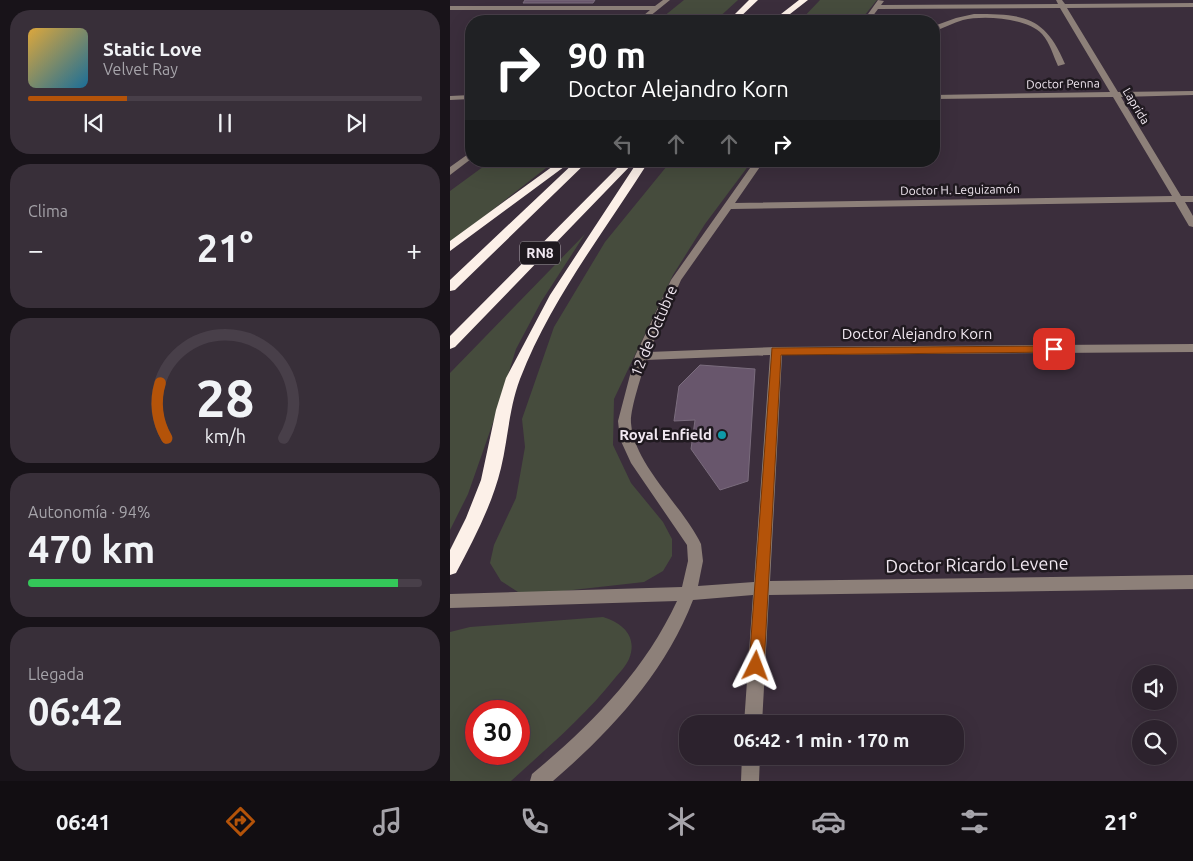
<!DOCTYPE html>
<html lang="es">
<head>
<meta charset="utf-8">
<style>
  body { margin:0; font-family:Ubuntu,sans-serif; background:#382f39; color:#f1f3f6; height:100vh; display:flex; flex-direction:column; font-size:19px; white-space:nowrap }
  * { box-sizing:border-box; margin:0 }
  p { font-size:16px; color:#a6a4aa }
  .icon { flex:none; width:28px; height:28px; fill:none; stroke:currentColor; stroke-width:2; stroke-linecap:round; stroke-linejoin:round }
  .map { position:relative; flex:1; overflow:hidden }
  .drawer { display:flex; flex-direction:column; gap:10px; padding:10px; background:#181319; width:450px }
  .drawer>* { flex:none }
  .top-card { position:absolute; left:15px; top:15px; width:475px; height:152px; border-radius:20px; box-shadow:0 5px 20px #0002,0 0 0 1px #483f49; background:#202124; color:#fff; overflow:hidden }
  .fabs { position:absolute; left:682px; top:665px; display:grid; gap:10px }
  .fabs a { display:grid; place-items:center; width:45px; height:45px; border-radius:50%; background:#2c222d; box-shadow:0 5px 20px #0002,0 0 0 1px #483f49; font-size:25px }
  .speed { position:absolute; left:15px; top:700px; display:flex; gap:10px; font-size:25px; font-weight:700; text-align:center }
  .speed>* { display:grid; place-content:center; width:65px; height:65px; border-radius:50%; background:#2c222d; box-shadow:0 5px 20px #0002,0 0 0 1px #483f49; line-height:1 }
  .speed .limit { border:8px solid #d22; background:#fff; color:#111 }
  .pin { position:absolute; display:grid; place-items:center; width:42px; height:42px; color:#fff; margin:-21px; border-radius:10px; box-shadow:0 2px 8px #0006 }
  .me { position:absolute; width:55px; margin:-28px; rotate:3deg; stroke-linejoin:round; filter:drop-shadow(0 0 4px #0008) }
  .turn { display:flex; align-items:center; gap:18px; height:105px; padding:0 20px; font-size:22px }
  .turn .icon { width:65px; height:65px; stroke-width:2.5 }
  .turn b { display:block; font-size:35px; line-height:42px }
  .lanes { display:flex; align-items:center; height:48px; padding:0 20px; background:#0003; justify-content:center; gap:25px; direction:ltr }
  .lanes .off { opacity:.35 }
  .big { font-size:38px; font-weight:600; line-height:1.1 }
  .drawer .widget { flex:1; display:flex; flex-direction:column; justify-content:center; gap:8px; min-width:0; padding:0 18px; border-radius:20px; background:#382f39 }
  .drawer .dial { align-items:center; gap:0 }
  .dial svg { height:130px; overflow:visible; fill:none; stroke:#483f49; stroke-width:7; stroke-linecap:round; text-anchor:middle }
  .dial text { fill:#f1f3f6; stroke:none }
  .song { display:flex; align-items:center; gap:15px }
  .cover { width:60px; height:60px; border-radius:8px; background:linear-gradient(135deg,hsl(40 70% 55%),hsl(200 70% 35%)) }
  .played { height:5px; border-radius:2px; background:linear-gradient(90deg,#b45309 25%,#483f49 25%) }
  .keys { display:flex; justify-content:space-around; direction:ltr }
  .heat { display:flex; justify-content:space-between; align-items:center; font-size:28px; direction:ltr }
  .charge { height:8px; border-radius:4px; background:linear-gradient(90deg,#34c759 94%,#483f49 0) }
  .trip { position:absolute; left:229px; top:715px; width:285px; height:50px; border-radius:20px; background:#2c222d; box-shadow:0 5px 20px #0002,0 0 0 1px #483f49; font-weight:600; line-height:50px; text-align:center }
  .tab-bar { display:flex; height:80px; justify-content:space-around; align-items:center; background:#120e12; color:#a6a4aa }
  .tab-bar .icon { width:35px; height:35px }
  .tab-bar .active { color:#b45309 }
  .tab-bar b { font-size:22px; color:#f1f3f6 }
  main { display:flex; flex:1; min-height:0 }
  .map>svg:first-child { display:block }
  .green { fill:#464c3d; fill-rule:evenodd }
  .building { fill:#68566c; stroke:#7a6c7d }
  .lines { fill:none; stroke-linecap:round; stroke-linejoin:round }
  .minor { fill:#8d8079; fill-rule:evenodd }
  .highway { fill:#fcf0e8; fill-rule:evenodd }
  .route { fill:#b45309; stroke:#753606 }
  .culture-dot { fill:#0f9aa8; stroke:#1f191f; stroke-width:2 }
  .labels { text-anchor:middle; stroke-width:5; stroke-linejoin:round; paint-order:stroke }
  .far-street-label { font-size:12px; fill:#f1e8f1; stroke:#1f191f }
  .shield { fill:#1f191f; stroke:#b2aab2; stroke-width:1 }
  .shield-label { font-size:14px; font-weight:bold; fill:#f1e8f1 }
  .street-label { font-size:15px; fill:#f1e8f1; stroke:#1f191f }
  .poi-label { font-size:15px; font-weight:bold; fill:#f1e8f1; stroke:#1f191f; text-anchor:end }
  .near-street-label { font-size:18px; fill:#f1e8f1; stroke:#1f191f }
</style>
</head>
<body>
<main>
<section class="drawer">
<div class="widget">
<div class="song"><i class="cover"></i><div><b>Static Love</b><p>Velvet Ray</p></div></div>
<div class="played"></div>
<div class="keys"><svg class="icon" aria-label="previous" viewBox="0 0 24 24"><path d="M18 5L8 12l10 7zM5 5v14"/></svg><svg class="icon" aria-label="pause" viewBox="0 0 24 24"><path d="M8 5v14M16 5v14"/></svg><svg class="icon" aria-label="next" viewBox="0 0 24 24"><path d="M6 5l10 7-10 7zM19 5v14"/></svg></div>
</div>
<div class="widget"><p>Clima</p>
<div class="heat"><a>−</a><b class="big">21°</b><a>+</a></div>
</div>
<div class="widget dial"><svg viewBox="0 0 100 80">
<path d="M14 69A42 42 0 1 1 86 69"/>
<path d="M14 69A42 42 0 0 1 10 35" stroke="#b45309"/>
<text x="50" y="56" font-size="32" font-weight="700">28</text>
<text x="50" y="72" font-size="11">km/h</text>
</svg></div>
<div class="widget"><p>Autonomía · 94%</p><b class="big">470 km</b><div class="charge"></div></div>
<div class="widget"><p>Llegada</p><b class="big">06:42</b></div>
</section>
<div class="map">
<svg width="743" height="781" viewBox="0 0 743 781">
  <rect width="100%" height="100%" fill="#3b2e3c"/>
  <!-- green -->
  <path class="green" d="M234,0H288L265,21H208Z
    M370,0H427L410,21H350Z
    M41,161H105L0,243V191Z
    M221,161H302L255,224L223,275L164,399L163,445L181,483L213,522L222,539V556L213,571L194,582L87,594L68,592L51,581L40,563L44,545L66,498L75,447L72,419L104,327L155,242Z
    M135,234L91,302L66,349L46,414L18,494L0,530V373Z
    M153,617C173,623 188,637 179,659C176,666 170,672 165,678C135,716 97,748 61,781H0V632L20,627ZM26,711H69V754H26Z"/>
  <!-- building -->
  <path class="building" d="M75,0H145L143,3H73Z
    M250,365L305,369L298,481L270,490L241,449L245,420L224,421L229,386Z"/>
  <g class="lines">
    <!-- minor -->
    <path class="minor" d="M213,0H220L194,21H187L200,10H0V6H205Z
      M428,0L434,1L431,5L608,4L606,0H612L615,4L743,3V7L617,8L668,92L743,91V95L671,97L731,196H743V202H735L743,216V227L739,226L725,202L281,209L231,280L199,352L326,347L743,344V352L332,355L320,581L743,575V589L319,595L312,724H294L303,595L243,600C215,673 161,731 103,781H80L82,774C141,725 194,672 227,601L0,608V594L232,587L238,561L237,545L181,463L170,439L168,421L185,356L221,280L305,161H314L285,203L722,196L663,97L484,99V95L660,92L610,8L428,9L419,21H413ZM320,355L304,582L248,586L253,561L251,544C233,506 184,465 181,423C180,409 192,375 196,360Z
      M524,14C574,14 595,16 615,64L608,66C603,55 600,43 592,34C577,18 534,15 513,20C503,23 494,28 484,31V26L506,18Z
      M21,95V99L0,100V96Z
      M21,152V159L0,175V167Z
      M292,756H310L309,781H291Z"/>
    <!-- highway -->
    <path class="highway" d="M299,0H308L286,21H278Z
      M349,0H358L331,21H322Z
      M110,161H122L0,251V241Z
      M126,161H138L5,290L0,291V280Z
      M174,161H185L5,347L0,349V336Z
      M188,161H199C154,232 100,301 70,379C59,408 58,439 51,468C42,505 24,539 6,573L0,575V550L16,518L31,480L46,410L56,378L100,295Z"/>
  </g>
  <!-- route -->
  <path class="route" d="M604,346L610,349L608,352L331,355L314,666L312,671L306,673L301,671L299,666L322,348Z"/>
  <!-- markers -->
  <circle class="culture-dot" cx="272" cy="435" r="5"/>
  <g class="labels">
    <!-- far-street labels -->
    <g class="far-street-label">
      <text transform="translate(613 84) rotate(-1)" y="4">Doctor Penna</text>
      <text transform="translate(686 106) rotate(59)" y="4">Laprida</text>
      <text transform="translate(510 190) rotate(-1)" y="4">Doctor H. Leguizamón</text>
    </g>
    <!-- shield labels -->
    <rect class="shield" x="70" y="241.5" width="40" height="23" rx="4"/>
    <g class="shield-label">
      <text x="90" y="258">RN8</text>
    </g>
    <!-- street labels -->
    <g class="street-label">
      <text transform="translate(204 331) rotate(-67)" y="5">12 de Octubre</text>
      <text x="467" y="339">Doctor Alejandro Korn</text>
    </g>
    <!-- poi labels -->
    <g class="poi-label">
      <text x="262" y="440">Royal Enfield</text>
    </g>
    <!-- near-street labels -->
    <g class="near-street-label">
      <text transform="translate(527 565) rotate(-1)" y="6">Doctor Ricardo Levene</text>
    </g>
  </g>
</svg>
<div class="fabs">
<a><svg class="icon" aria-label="sound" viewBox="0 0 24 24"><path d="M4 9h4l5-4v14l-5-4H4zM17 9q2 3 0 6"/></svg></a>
<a><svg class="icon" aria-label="search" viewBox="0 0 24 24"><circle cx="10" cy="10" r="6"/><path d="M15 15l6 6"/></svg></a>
</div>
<div class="speed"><div class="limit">30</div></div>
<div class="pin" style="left:604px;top:349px;background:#d93025"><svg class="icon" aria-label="arrive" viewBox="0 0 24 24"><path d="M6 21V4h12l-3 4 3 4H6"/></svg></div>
<svg class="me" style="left:306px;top:666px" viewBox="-20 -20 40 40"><path d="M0-17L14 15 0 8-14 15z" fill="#b45309" stroke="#fff" stroke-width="4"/></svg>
<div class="trip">06:42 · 1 min · 170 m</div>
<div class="top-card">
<div class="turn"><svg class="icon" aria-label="right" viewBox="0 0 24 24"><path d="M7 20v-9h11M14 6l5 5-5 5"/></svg><div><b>90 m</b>Doctor Alejandro Korn</div></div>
<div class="lanes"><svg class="icon off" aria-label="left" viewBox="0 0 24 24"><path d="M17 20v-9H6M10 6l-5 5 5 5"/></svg><svg class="icon off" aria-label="ahead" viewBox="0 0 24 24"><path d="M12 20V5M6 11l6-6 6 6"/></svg><svg class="icon off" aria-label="ahead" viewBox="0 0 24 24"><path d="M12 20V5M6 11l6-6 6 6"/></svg><svg class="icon" aria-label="right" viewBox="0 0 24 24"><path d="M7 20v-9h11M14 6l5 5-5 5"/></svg></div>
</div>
</div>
</main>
<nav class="tab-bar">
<b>06:41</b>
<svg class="icon active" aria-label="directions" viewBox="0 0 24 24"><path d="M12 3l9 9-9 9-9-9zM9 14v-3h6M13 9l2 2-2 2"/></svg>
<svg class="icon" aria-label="music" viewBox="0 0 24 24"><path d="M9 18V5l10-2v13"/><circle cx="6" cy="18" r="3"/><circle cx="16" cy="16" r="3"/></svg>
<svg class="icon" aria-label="phone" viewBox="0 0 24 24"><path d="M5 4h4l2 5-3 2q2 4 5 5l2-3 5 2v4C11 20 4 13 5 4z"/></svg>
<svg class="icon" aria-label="climate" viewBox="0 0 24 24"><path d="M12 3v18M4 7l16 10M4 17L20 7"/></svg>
<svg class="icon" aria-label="car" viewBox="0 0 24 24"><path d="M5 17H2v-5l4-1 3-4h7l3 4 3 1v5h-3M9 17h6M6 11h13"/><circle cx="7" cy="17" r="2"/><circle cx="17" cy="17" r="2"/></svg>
<svg class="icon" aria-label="filters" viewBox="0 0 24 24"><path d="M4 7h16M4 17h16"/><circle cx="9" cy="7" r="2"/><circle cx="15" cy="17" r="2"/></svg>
<b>21°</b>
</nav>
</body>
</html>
